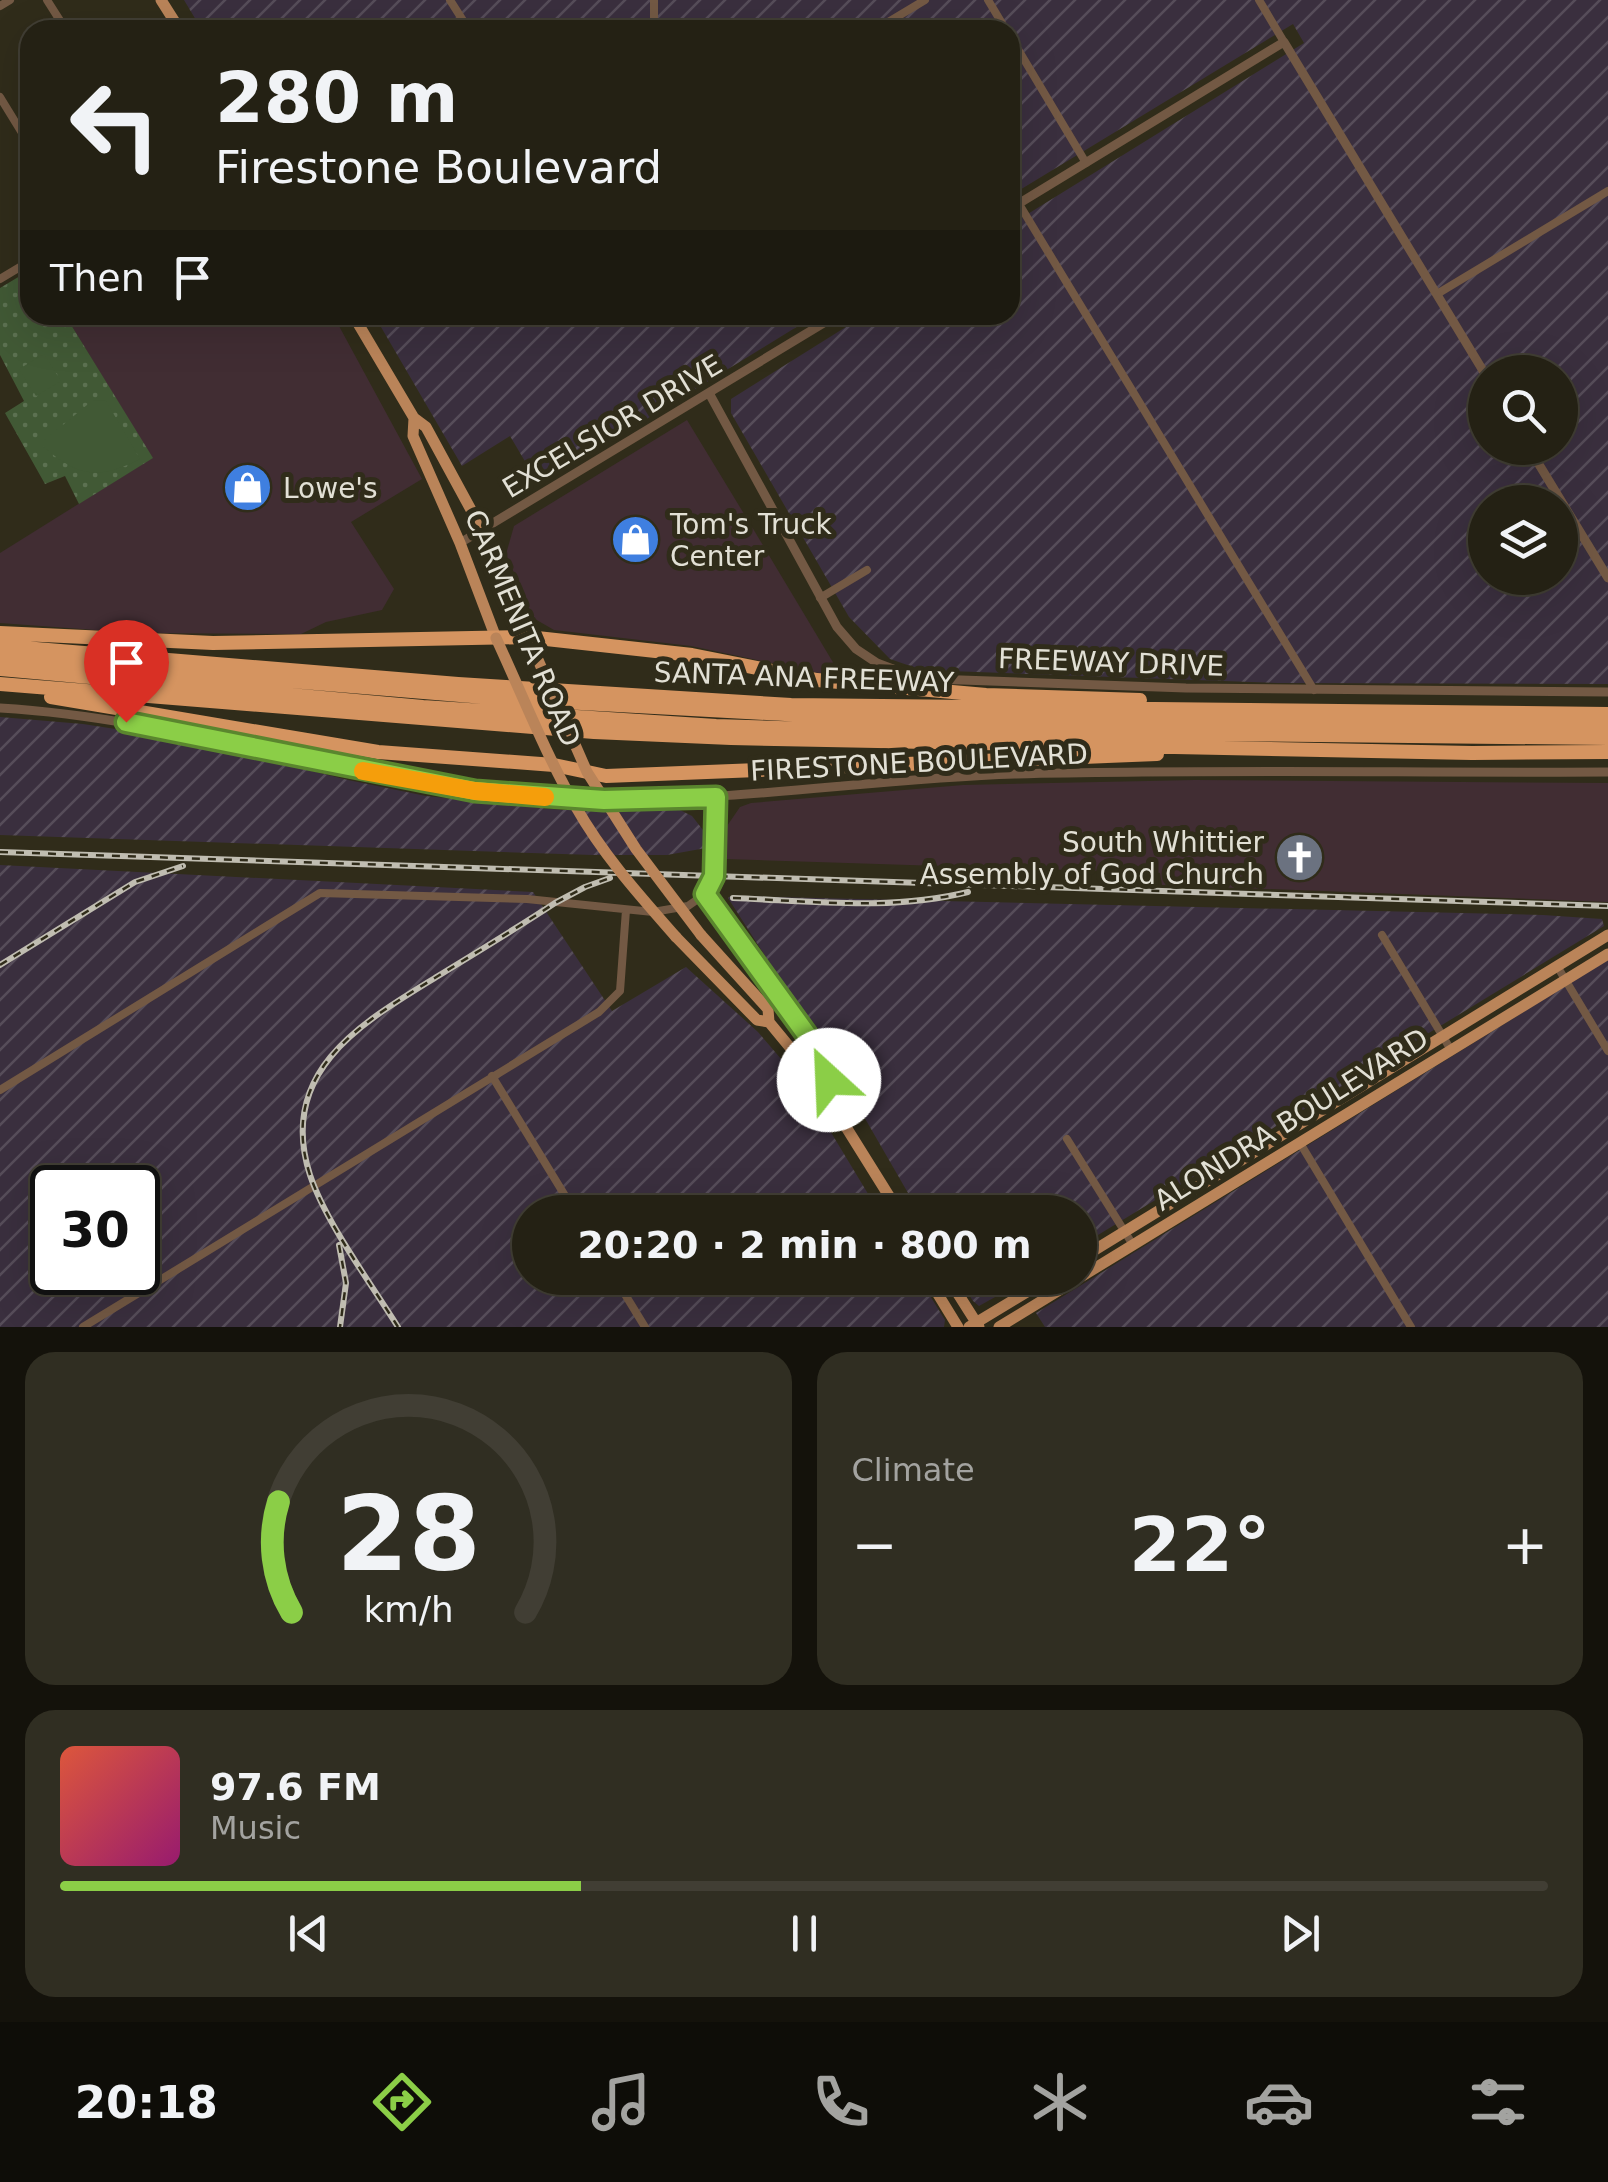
<!DOCTYPE html>
<html lang="en">
<head>
<meta charset="utf-8">
<style>
  body { margin:0; font-family:"DejaVu Sans",sans-serif; background:#302e22; color:#f1f3f6; height:100vh; display:flex; flex-direction:column; font-size:38px; white-space:nowrap }
  * { box-sizing:border-box; margin:0 }
  p { font-size:32px; color:#a3a3a0 }
  .icon { flex:none; width:55px; height:55px; fill:none; stroke:currentColor; stroke-width:2; stroke-linecap:round; stroke-linejoin:round }
  .map { position:relative; height:1327px; overflow:hidden }
  .drawer { display:flex; flex-direction:column; gap:25px; padding:25px; background:#14120b; flex:1 }
  .drawer>* { flex:none }
  .guide { position:absolute; left:20px; top:20px; width:1000px; height:305px; border-radius:30px; box-shadow:0 10px 40px #0002,0 0 0 2px #413e34; background:#242114; color:#f1f3f6; overflow:hidden }
  .tools { position:absolute; left:1468px; top:355px; display:grid; gap:20px }
  .tools a { display:grid; place-items:center; width:110px; height:110px; border-radius:50%; background:#242114; box-shadow:0 10px 40px #0002,0 0 0 2px #413e34; font-size:50px }
  .speed { position:absolute; left:30px; top:1165px; display:flex; gap:20px; font-size:50px; font-weight:700; text-align:center }
  .speed>* { display:grid; place-content:center; width:130px; height:130px; border-radius:50%; background:#242114; box-shadow:0 10px 40px #0002,0 0 0 2px #413e34; line-height:1 }
  .speed .limit { border:5px solid #111; border-radius:15px; background:#fff; color:#111 }
  .pin { position:absolute; display:grid; place-items:center; width:85px; height:85px; color:#fff; margin:-102px -42px; border-radius:50% 50% 50% 0; rotate:-45deg; box-shadow:0 0 10px #0007 }
  .pin .icon { rotate:45deg }
  .me { position:absolute; width:110px; margin:-55px; rotate:335deg; stroke-linejoin:round; filter:drop-shadow(0 0 8px #0008) }
  .turn { display:flex; align-items:center; gap:35px; height:210px; padding:0 30px; font-size:45px }
  .turn .icon { width:130px; height:130px; stroke-width:2.5 }
  .turn b { display:block; font-size:70px; line-height:85px }
  .then { display:flex; align-items:center; height:95px; padding:0 30px; background:#0003; gap:20px; font-size:38px }
  .big { font-size:75px; font-weight:700; line-height:1.1 }
  .drawer .card { flex:1; display:flex; flex-direction:column; justify-content:center; gap:15px; min-width:0; padding:0 35px; border-radius:30px; background:#302e22 }
  .drawer .dial { align-items:center; gap:0 }
  .dial svg { height:260px; overflow:visible; fill:none; stroke:#413e34; stroke-width:7; stroke-linecap:round; text-anchor:middle }
  .dial text { fill:#f1f3f6; stroke:none }
  .song { display:flex; align-items:center; gap:30px }
  .cover { width:120px; height:120px; border-radius:15px; background:linear-gradient(135deg,hsl(10 70% 55%),hsl(320 70% 35%)) }
  .played { height:10px; border-radius:5px; background:linear-gradient(90deg,#8bce47 35%,#413e34 35%) }
  .keys { display:flex; justify-content:space-around; direction:ltr }
  .heat { display:flex; justify-content:space-between; align-items:center; font-size:55px; direction:ltr }
  .drawer .tiles { flex:1; display:grid; gap:25px; grid-template-columns:1fr 1fr }
  .card:last-child { grid-column:span 2 }
  .trip { position:absolute; left:512px; top:1195px; width:585px; height:100px; border-radius:50px; background:#242114; box-shadow:0 10px 40px #0002,0 0 0 2px #413e34; font-weight:700; line-height:100px; text-align:center }
  .tab-bar { display:flex; height:160px; justify-content:space-around; align-items:center; background:#0e0d08; color:#a3a3a0 }
  .tab-bar .icon { width:70px; height:70px }
  .tab-bar .on { color:#8bce47 }
  .tab-bar b { font-size:45px; color:#f1f3f6 }
  .map>svg:first-child { display:block }
  .commercial { fill:#412d33 }
  .industrial { fill:url(#industrial-furrows); fill-rule:evenodd }
  .park { fill:url(#park-dots) }
  .pitch { fill:#415935 }
  .lines { fill:none; stroke-linecap:round; stroke-linejoin:round }
  .minor { stroke:#735944; stroke-width:8 }
  .tertiary { stroke:#735944; stroke-width:9 }
  .primary { stroke:#ba8459; stroke-width:11 }
  .motorway { stroke:#d59460; stroke-width:14 }
  .rail-casing { stroke:#c0bdb1; stroke-width:6 }
  .rail { stroke:#302c1a; stroke-width:2.5; stroke-dasharray:8; stroke-linecap:butt }
  .primary-bridge { stroke:#ba8459; stroke-width:11 }
  .route-casing { stroke:#5a862e; stroke-width:25 }
  .route { stroke:#8bce47; stroke-width:18 }
  .slow { stroke:#f59e0b; stroke-width:18 }
  .labels { text-anchor:middle; stroke-width:10; stroke-linejoin:round; paint-order:stroke }
  .street-label { font-size:28px; fill:#e2e0d5; stroke:#302c1a }
  .poi-label { font-size:28px; fill:#e2e0d5; stroke:#302c1a; text-anchor:start }
</style>
</head>
<body>
<div class="map">
<svg width="1608" height="1327" viewBox="0 0 1608 1327">
  <defs>
    <pattern id="industrial-furrows" width="10" height="10" patternUnits="userSpaceOnUse" patternTransform="scale(2.5)"><rect width="10" height="10" fill="#3a2f3e"/><path d="M-1 1l2-2M0 10L10 0M9 11l2-2" fill="none" stroke="#564d59"/></pattern>
    <pattern id="park-dots" width="8" height="8" patternUnits="userSpaceOnUse" patternTransform="scale(2.5)"><rect width="8" height="8" fill="#415935"/><path d="M2 2h.1M6 6h.1" fill="none" stroke="#5c7151" stroke-width="1.8" stroke-linecap="round"/></pattern>
  </defs>
  <rect width="100%" height="100%" fill="#302c1a"/>
  <!-- commercial -->
  <path class="commercial" d="M65,315H333L422,479L351,522L394,589L382,610L326,622L301,634L136,633L0,623V553L152,458Z
    M687,420L752,527L837,669L823,667V674L691,646L554,630L535,619L531,613L506,554L514,526Z
    M1195,780L1608,783V902L1162,885L1160,873L726,859L727,826L740,807L751,803L963,785Z"/>
  <!-- industrial -->
  <path class="industrial" d="M184,0H1608V684L1279,683L922,670L890,659L849,617L731,413V399L865,315H1010V225L1304,43L1293,24L1010,196V30H202ZM1485,372H1560V448H1485ZM1485,502H1560V578H1485Z
    M374,315H816L539,485L510,436L462,466Z
    M0,717L83,724L187,740L348,780L426,796L562,810L676,808L692,816L703,830L706,848L667,855H593L0,835Z
    M0,865L533,892L612,1011L686,967L758,1032L800,1081L879,1212H530V1278H919L945,1320L944,1327H0ZM52,1188H138V1272H52Z
    M731,896L1543,915L1602,919L1604,926L1080,1246V1212H919L826,1051L728,898Z
    M1608,960V1327H1045L1036,1313Z
    M958,1278H1029L979,1306L973,1301Z"/>
  <!-- park -->
  <path class="park" d="M30,270V315H65L153,458L79,504L65,476L45,484L5,413L24,401L0,355V288Z"/>
  <!-- pitch -->
  <path class="pitch" d="M44,354L61,381L36,396L19,369Z
    M93,400L106,401L140,459C95,482 76,475 40,444Z"/>
  <g class="lines">
    <!-- minor -->
    <path class="minor" d="M47,0L66,30
      M450,0L469,30
      M988,0L1006,30
      M1259,0L1284,42
      M0,6L10,0
      M654,30V0
      M875,30L925,0
      M1010,36L1086,163
      M0,97L30,146
      M1019,204L1314,690
      M0,279L30,261
      M1437,294L1608,191
      M820,598L867,570
      M705,894L824,1061L830,1074L824,1091
      M1382,935L1451,1050
      M1557,966L1608,1051
      M492,1076L575,1212
      M0,1090L320,893L527,899L653,912L688,906L705,894L714,876L716,797
      M1067,1139L1133,1245
      M1300,1143L1411,1327
      M615,1278L645,1327
      M83,1327L599,1012L620,991L626,910"/>
    <!-- tertiary -->
    <path class="tertiary" d="M1010,209L1284,42L1485,374
      M709,393L837,627L856,649L877,663L914,677L933,679L1186,688L1608,692
      M1529,448L1608,578
      M460,543L837,315
      M0,708C188,719 365,787 553,798C707,807 860,779 1015,774C1212,769 1410,773 1608,772"/>
    <!-- primary -->
    <path class="primary" d="M161,0L180,30
      M353,315L414,418L426,427L482,530L528,637
      M414,418L413,436L460,543L496,638
      M701,935L768,1009L769,1022L816,1079L899,1212
      M676,937L757,1020L769,1022
      M1080,1259L1608,935
      M928,1278L958,1327
      M948,1278L979,1327
      M969,1327L1050,1278
      M999,1327L1608,954"/>
    <!-- motorway -->
    <path class="motorway" d="M0,633L213,643L528,637L692,655L817,680L986,695L1140,700
      M0,646L458,684L791,705L1608,714
      M0,657L508,699L840,717L1608,725
      M0,669L423,707L716,726L843,730L1608,738
      M0,684L594,732L731,738L1472,753L1608,752
      M51,697L378,752L554,765L606,776L1157,754"/>
    <defs>
      <path id="rail" d="M0,852L1608,906
        M733,898C811,901 891,911 968,892
        M0,965L135,882L183,866
        M339,1245L346,1283L340,1327
        M398,1327C370,1282 326,1223 310,1175C276,1070 365,1021 438,976C477,952 517,928 555,903L585,887L610,878"/>
    </defs>
    <!-- rail casing -->
    <use href="#rail" class="rail-casing"/>
    <!-- rail -->
    <use href="#rail" class="rail"/>
    <!-- primary-bridge -->
    <path class="primary-bridge" d="M528,637L587,772L636,849L701,935
      M496,638C522,694 545,753 576,807C603,855 640,896 676,937"/>
  </g>
  <g class="lines">
    <defs>
      <path id="route" d="M126,722L475,791L604,800L716,797L714,876L705,894L812,1042L828,1068L829,1080"/>
    </defs>
    <!-- route casing -->
    <use href="#route" class="route-casing"/>
    <!-- route -->
    <use href="#route" class="route"/>
    <!-- slow -->
    <path class="slow" d="M363,771L475,791L545,797"/>
  </g>
  <!-- icons -->
  <defs>
    <symbol id="shop-disc" viewBox="-11 -11 22 22"><circle r="9.5" fill="#3f7fe0" stroke="#302c1a"/><path d="M-5-2.5h2.3a2.7 3.5 0 0 1 5.4 0H5L5.5 6h-11ZM-1.5-2.5h3a1.5 2.3 0 0 0-3 0Z" fill="#fff"/></symbol>
    <symbol id="church-disc" viewBox="-11 -11 22 22"><circle r="9.5" fill="#6b7280" stroke="#302c1a"/><path d="M-1.2-6h2.4v3.5h3.3v2.4h-3.3V6h-2.4V-.1h-3.3v-2.4h3.3Z" fill="#fff"/></symbol>
  </defs>
  <g fill-rule="evenodd">
    <use href="#shop-disc" x="220" y="460" width="55" height="55"/>
    <use href="#shop-disc" x="608" y="512" width="55" height="55"/>
    <use href="#church-disc" x="1272" y="830" width="55" height="55"/>
  </g>
  <g class="labels">
    <!-- street labels -->
    <g class="street-label">
      <text transform="translate(612 426) rotate(-31)" y="10">EXCELSIOR DRIVE</text>
      <text transform="translate(523 628) rotate(67)" y="10">CARMENITA ROAD</text>
      <text transform="translate(1111 662) rotate(2)" y="10">FREEWAY DRIVE</text>
      <text transform="translate(804 677) rotate(2)" y="10">SANTA ANA FREEWAY</text>
      <text transform="translate(919 762) rotate(-3)" y="10">FIRESTONE BOULEVARD</text>
      <text transform="translate(1291 1119) rotate(-32)" y="10">ALONDRA BOULEVARD</text>
    </g>
    <!-- poi labels -->
    <g class="poi-label">
      <text x="283" y="498">Lowe's</text>
      <text x="670" y="534">Tom's Truck<tspan x="670" dy="32">Center</tspan></text>
      <text x="1264" y="852" text-anchor="end">South Whittier<tspan x="1264" dy="32">Assembly of God Church</tspan></text>
    </g>
  </g>
</svg>
<div class="tools">
<a><svg class="icon" aria-label="search" viewBox="0 0 24 24"><circle cx="10" cy="10" r="6"/><path d="M15 15l6 6"/></svg></a>
<a><svg class="icon" aria-label="layers" viewBox="0 0 24 24"><path d="M12 4l9 5-9 5-9-5zM3 14l9 5 9-5"/></svg></a>
</div>
<div class="speed"><div class="limit">30</div></div>
<div class="pin" style="left:126px;top:722px;background:#d93025"><svg class="icon" aria-label="arrive" viewBox="0 0 24 24"><path d="M6 21V4h12l-3 4 3 4H6"/></svg></div>
<svg class="me" style="left:829px;top:1080px" viewBox="-20 -20 40 40"><circle r="19" fill="#fff"/><path d="M0-13L10 11 0 6-10 11z" fill="#8bce47"/></svg>
<div class="trip">20:20 · 2 min · 800 m</div>
<div class="guide">
<div class="turn"><svg class="icon" aria-label="left" viewBox="0 0 24 24"><path d="M17 20v-9H6M10 6l-5 5 5 5"/></svg><div><b>280 m</b>Firestone Boulevard</div></div>
<div class="then">Then<svg class="icon" aria-label="arrive" viewBox="0 0 24 24"><path d="M6 21V4h12l-3 4 3 4H6"/></svg></div>
</div>
</div>
<section class="drawer">
<div class="tiles">
<div class="card dial"><svg viewBox="0 0 100 80">
<path d="M14 69A42 42 0 1 1 86 69"/>
<path d="M14 69A42 42 0 0 1 10 35" stroke="#8bce47"/>
<text x="50" y="56" font-size="32" font-weight="700">28</text>
<text x="50" y="72" font-size="11">km/h</text>
</svg></div>
<div class="card"><p>Climate</p>
<div class="heat"><a>−</a><b class="big">22°</b><a>+</a></div>
</div>
<div class="card">
<div class="song"><i class="cover"></i><div><b>97.6 FM</b><p>Music</p></div></div>
<div class="played"></div>
<div class="keys"><svg class="icon" aria-label="previous" viewBox="0 0 24 24"><path d="M18 5L8 12l10 7zM5 5v14"/></svg><svg class="icon" aria-label="pause" viewBox="0 0 24 24"><path d="M8 5v14M16 5v14"/></svg><svg class="icon" aria-label="next" viewBox="0 0 24 24"><path d="M6 5l10 7-10 7zM19 5v14"/></svg></div>
</div>
</div>
</section>
<nav class="tab-bar">
<b>20:18</b>
<svg class="icon on" aria-label="directions" viewBox="0 0 24 24"><path d="M12 3l9 9-9 9-9-9zM9 14v-3h6M13 9l2 2-2 2"/></svg>
<svg class="icon" aria-label="music" viewBox="0 0 24 24"><path d="M9 18V5l10-2v13"/><circle cx="6" cy="18" r="3"/><circle cx="16" cy="16" r="3"/></svg>
<svg class="icon" aria-label="phone" viewBox="0 0 24 24"><path d="M5 4h4l2 5-3 2q2 4 5 5l2-3 5 2v4C11 20 4 13 5 4z"/></svg>
<svg class="icon" aria-label="climate" viewBox="0 0 24 24"><path d="M12 3v18M4 7l16 10M4 17L20 7"/></svg>
<svg class="icon" aria-label="car" viewBox="0 0 24 24"><path d="M5 17H2v-5l4-1 3-4h7l3 4 3 1v5h-3M9 17h6M6 11h13"/><circle cx="7" cy="17" r="2"/><circle cx="17" cy="17" r="2"/></svg>
<svg class="icon" aria-label="filters" viewBox="0 0 24 24"><path d="M4 7h16M4 17h16"/><circle cx="9" cy="7" r="2"/><circle cx="15" cy="17" r="2"/></svg>
</nav>
</body>
</html>
